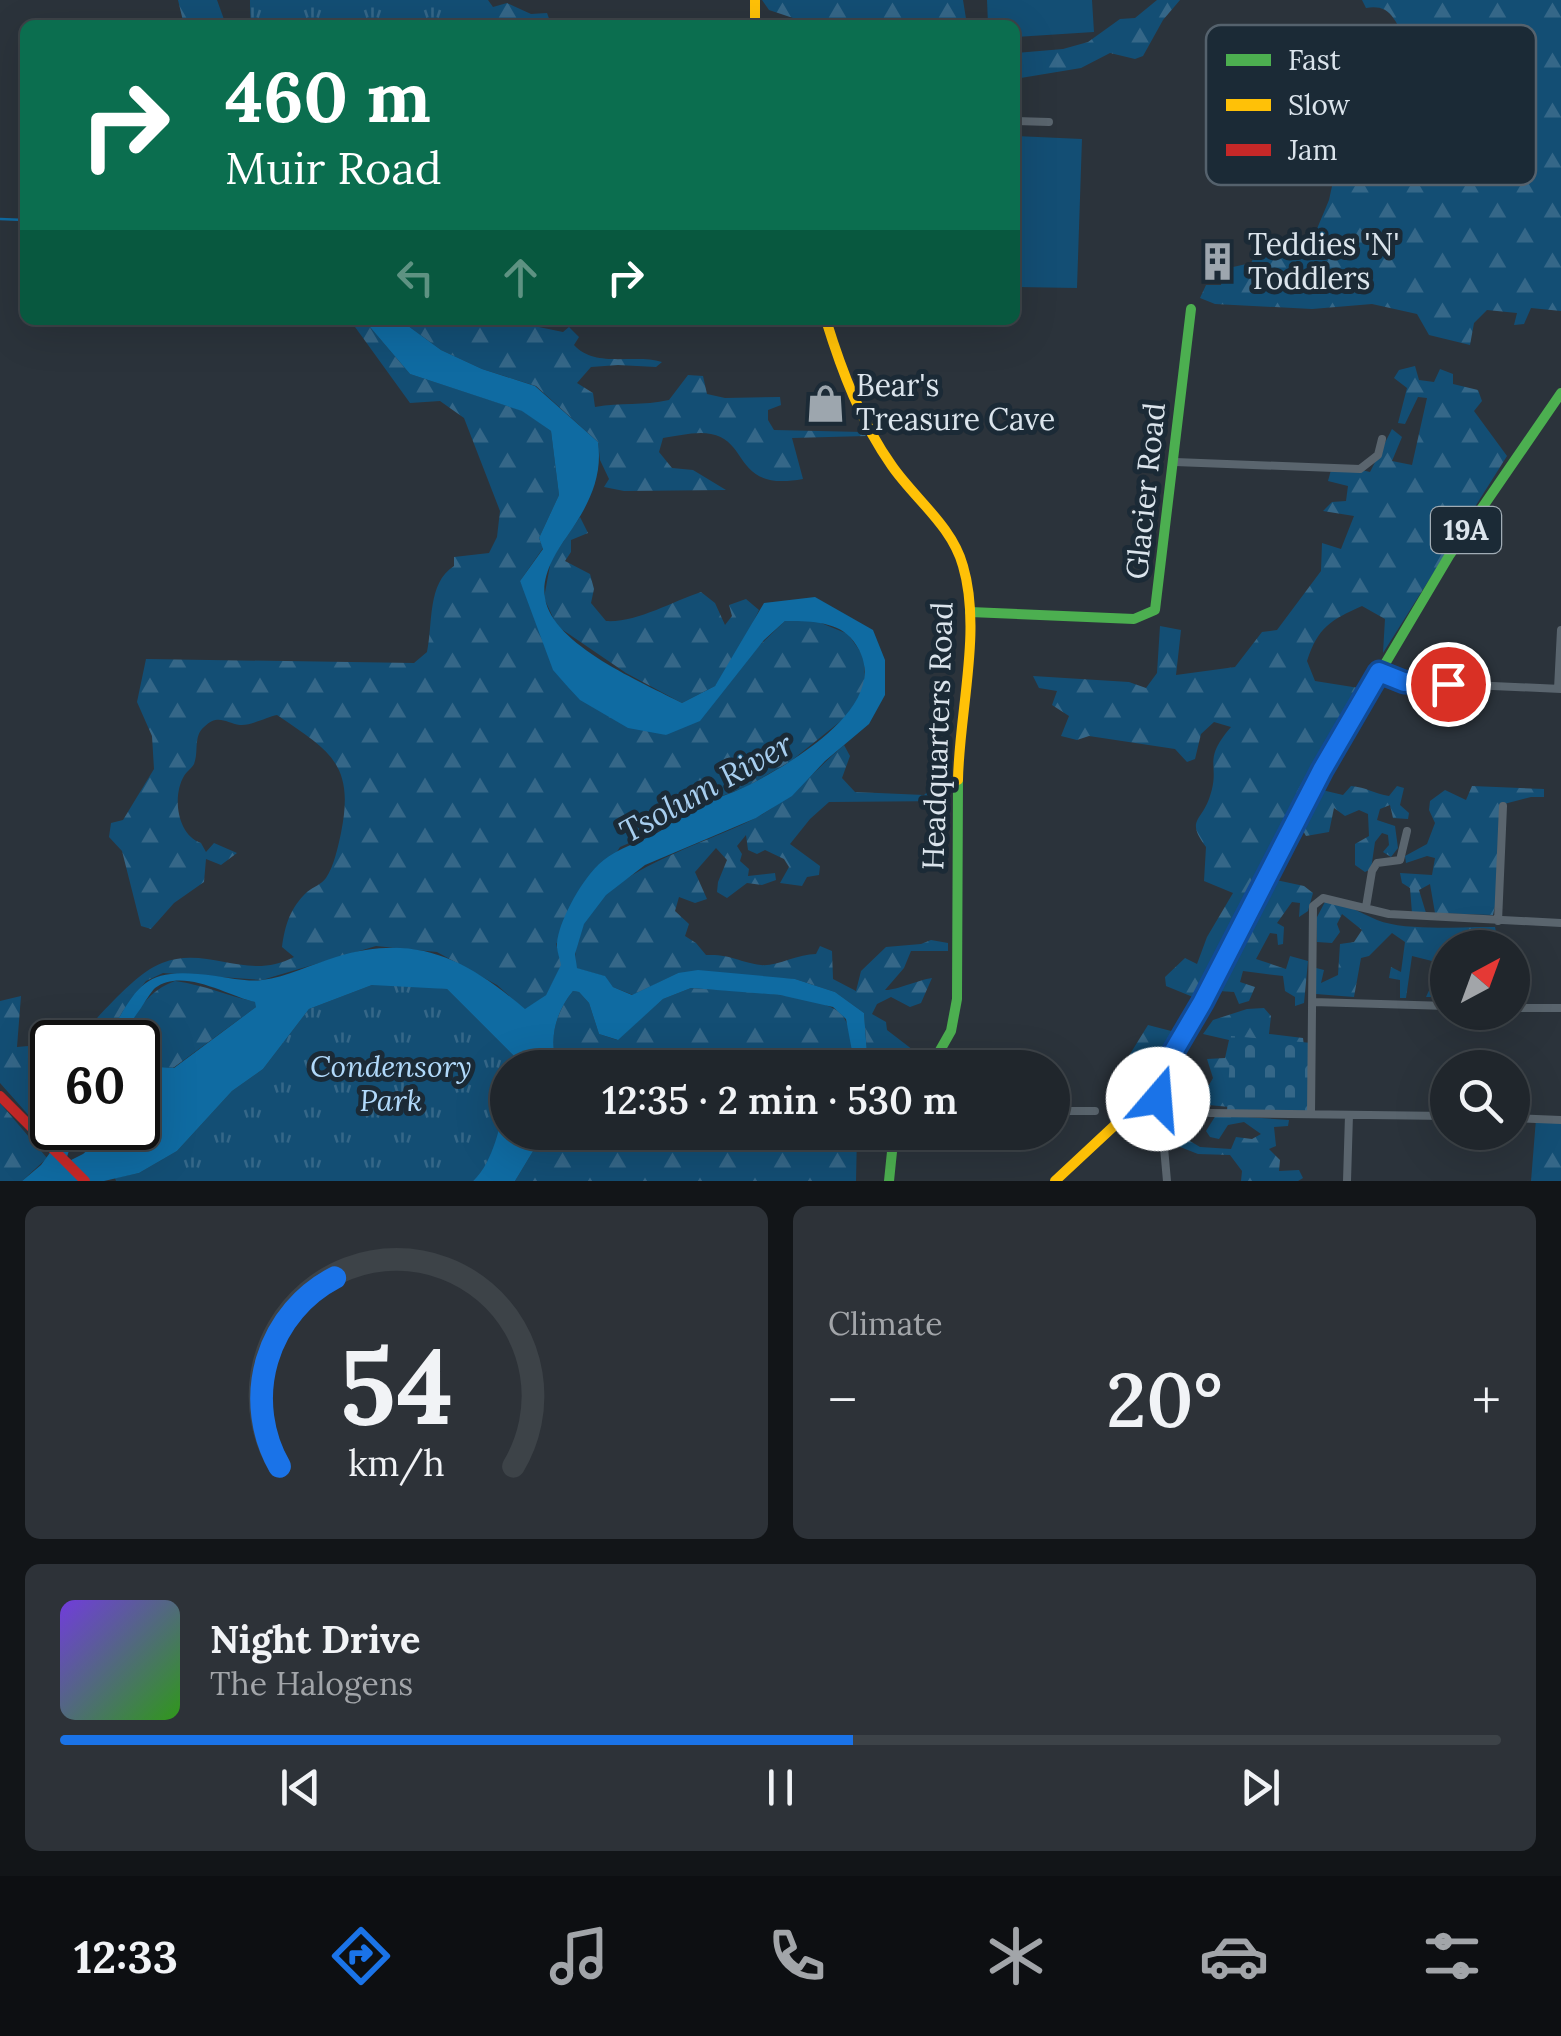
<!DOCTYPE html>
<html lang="en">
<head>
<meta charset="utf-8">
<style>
  body { margin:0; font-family:Lora,serif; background:#2d3238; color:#f1f3f6; height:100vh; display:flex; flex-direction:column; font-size:38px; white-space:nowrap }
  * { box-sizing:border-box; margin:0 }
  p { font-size:32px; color:#a2a5a9 }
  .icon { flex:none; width:55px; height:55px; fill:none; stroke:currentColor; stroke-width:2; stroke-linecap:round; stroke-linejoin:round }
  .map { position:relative; height:1181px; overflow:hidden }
  .panel { display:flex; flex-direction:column; gap:25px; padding:25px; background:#121518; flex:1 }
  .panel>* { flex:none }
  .hud { position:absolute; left:20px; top:20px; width:1000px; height:305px; border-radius:15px; box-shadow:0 10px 40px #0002,0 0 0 2px #3d4348; background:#0b6e4f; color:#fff; overflow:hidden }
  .needle { width:65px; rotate:41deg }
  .controls { position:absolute; left:1430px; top:930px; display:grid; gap:20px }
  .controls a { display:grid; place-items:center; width:100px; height:100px; border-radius:50%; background:#20262c; box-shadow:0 10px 40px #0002,0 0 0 2px #3d4348; font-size:50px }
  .speed { position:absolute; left:30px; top:1020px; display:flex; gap:20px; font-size:50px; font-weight:700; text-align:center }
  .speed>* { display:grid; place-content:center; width:130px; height:130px; border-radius:50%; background:#20262c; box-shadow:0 10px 40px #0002,0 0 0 2px #3d4348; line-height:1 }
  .speed .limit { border:5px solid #111; border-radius:15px; background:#fff; color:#111 }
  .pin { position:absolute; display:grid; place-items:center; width:85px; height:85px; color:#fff; margin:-42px; border:5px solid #fff; border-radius:50%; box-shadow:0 2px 10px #0007 }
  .me { position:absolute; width:110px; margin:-55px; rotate:18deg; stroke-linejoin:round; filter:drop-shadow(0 0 8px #0008) }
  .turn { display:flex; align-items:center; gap:35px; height:210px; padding:0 40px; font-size:45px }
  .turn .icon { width:130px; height:130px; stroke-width:2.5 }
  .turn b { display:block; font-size:70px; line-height:85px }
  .lanes { display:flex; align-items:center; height:95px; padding:0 40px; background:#0003; justify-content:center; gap:50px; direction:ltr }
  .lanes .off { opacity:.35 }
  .big { font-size:75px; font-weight:600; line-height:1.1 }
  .panel .widget { flex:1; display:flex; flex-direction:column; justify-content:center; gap:15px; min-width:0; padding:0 35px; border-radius:15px; background:#2d3238 }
  .panel .dial { align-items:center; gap:0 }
  .dial svg { height:260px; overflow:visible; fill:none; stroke:#3d4348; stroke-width:7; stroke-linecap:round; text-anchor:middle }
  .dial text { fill:#f1f3f6; stroke:none }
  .song { display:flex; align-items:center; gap:30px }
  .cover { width:120px; height:120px; border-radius:15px; background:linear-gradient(135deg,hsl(260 70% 55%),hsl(110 70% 35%)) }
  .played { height:10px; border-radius:5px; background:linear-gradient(90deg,#1a73e8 55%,#3d4348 55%) }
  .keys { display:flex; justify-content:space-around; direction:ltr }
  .heat { display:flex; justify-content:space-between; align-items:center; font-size:55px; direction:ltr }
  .panel .tiles { flex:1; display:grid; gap:25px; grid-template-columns:1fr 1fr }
  .widget:last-child { grid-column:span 2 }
  .trip { position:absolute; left:490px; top:1050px; width:580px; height:100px; border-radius:50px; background:#20262c; box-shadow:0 10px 40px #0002,0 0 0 2px #3d4348; font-weight:600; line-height:100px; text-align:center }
  .menu { display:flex; height:160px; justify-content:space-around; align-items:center; background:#0d0f12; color:#a2a5a9 }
  .menu .icon { width:70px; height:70px }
  .menu .on { color:#1a73e8 }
  .menu b { font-size:45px; color:#f1f3f6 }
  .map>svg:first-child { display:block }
  .grass { fill:#134e74 }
  .forest { fill:url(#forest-firs) }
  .cemetery { fill:url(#cemetery-stones) }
  .park { fill:url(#park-tufts) }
  .water { fill:#0f6ba2 }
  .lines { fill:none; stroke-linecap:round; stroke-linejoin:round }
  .stream { stroke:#0f6ba2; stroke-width:2.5 }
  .street { stroke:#5a656e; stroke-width:8 }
  .fast { stroke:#4caf50; stroke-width:10 }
  .slow { stroke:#ffc107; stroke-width:10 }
  .jam { stroke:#c62828; stroke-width:10 }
  .route-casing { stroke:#114b97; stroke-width:25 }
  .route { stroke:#1a73e8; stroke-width:18 }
  .labels { text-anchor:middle; stroke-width:10; stroke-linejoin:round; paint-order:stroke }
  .shield { fill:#1b2a36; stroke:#a1acb5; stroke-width:2.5 }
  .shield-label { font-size:28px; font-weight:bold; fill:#dbe4ec }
  .poi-label { font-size:30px; fill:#dbe4ec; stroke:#1b2a36; text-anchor:start }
  .street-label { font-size:30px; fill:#dbe4ec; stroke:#1b2a36 }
  .park-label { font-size:30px; font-style:italic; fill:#b1d9fa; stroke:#1b2a36 }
  .water-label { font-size:32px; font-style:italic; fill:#a7ceef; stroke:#1b2a36 }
  .key { fill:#1b2a36; stroke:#55626d; stroke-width:2.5 }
  .key-label { font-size:28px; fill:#dbe4ec }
</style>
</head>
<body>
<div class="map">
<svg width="1561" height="1181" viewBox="0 0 1561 1181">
  <defs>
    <pattern id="forest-firs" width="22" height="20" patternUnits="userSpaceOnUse" patternTransform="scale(2.5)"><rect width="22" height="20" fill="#134e74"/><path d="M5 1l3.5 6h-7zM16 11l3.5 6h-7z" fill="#356788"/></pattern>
    <pattern id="cemetery-stones" width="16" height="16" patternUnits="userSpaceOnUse" patternTransform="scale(2.5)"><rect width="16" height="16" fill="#134e74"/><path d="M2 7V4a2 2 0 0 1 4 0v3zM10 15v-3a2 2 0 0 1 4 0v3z" fill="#356788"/></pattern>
    <pattern id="park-tufts" width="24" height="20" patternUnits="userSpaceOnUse" patternTransform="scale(2.5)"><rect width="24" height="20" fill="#134e74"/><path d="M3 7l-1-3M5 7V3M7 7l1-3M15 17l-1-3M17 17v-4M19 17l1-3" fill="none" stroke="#356788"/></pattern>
  </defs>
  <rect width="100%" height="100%" fill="#2b333b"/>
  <!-- grass -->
  <path class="grass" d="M987,0H1092L1094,32L1015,37V25H988Z
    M1015,136L1082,139L1077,288L1015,287Z"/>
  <!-- forest -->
  <path class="forest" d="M178,0H217L226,25H184Z
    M250,0H488L493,7L507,3L531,14L547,13L551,24L251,25Z
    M762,0H963L967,25H795L793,18L769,10Z
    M1157,0H1180L1163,20L1143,56L1135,59L1110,53L1081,68L1015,79V53L1063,49L1088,42L1120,19L1135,18Z
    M1362,0H1561V311L1531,308L1524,324L1514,325L1517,313L1487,310L1474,323L1470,345L1429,335L1417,314L1372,304L1312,309L1215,304L1200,298L1206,285H1221L1224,269L1251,263L1259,247L1268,242L1294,251L1309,248L1329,200L1348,113L1377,110C1392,85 1413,45 1394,19C1387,8 1378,6 1366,8Z
    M350,320H364L410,374L523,411L551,431L559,495L539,538L543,548L520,581L567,686L666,735L785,621H816L848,634L864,657V688L852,712L791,761L748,786L680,812L668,826L620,847L556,944L562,965L546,995L525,1010L497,985L437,952L376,946L262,980L163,973L146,981L123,1011L105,1042H67H74C98,1019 133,974 162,963C208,945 247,982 294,957L282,947C285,925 290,908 307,892C313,887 322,884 326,878C334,866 338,847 341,833C355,764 330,751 277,715C267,717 250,726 240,725C226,723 218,713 204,727C193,736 199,752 194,764C192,768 186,772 184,776C172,796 177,835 201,843L206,852L214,843L237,853L221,865L206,859L204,882L174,903L151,929L141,926L122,851L109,837L111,823L123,820L154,769L152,736L137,702L146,659L414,663L427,652C433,624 427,583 454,566V557L489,553L497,537L500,511L464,418L440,401L410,403Z
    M400,320H504L563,332L569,327L579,337L574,345C596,369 635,353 662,362L656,367L618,365L591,367L577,383L593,393L595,407C621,402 643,406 669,400L688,375L703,376L707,394L725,398L780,397L781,405L768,410V420L774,430L862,432L866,436L792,438L803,479C733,492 750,441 711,434C697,431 677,436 663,438L659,452L672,468L693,470L726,490L624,491L604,487L609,479L600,460L598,442L536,386L482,369L441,350Z
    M1415,366L1419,380L1434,382L1440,369L1453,374V384L1478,390L1482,401L1474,411L1507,456L1383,653L1385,619L1362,606C1331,620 1318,627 1307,661L1315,681L1359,688L1287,813L1193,997L1166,986L1165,977L1185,958L1197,964L1207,937L1233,893L1204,881L1206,847C1185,819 1202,822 1210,796C1221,764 1201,762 1231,727L1214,722L1201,734L1195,759L1187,762L1175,749L1089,736L1077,740L1061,736L1069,716L1052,705L1057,691L1039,688L1033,676L1129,682L1146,688L1157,673L1160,626L1181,630L1176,675L1235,667L1262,632L1277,630L1321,571L1322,543L1341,549L1354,516L1323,511L1332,502L1346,501L1348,486L1328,481L1331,470L1357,469L1370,472L1392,429L1402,437L1392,461L1412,465L1427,398L1418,397L1405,424L1398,423L1407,388L1394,378L1399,370Z
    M580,517L588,533L571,540V552L565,561L590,574L594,589L591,603L606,621C636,623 671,602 701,592L715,603L725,625L732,616L729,605L746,599L759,610L738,653L715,686L682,703L626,673L557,626L544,598L551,560Z
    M844,745L850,756L842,778L855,792L924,795L932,788L939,772L952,776L947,801L829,802L810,819L790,844L820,866L819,875L807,877L802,886L780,883L789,867L784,859L765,850L757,854L748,850L746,835L737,846L742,854L740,861L749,869L748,876L775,873L776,880L762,885L747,883L727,898L717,892L718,882L727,860L716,848L695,872L707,899L695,903L679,897L675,911L689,924L685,936L696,943L706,955C732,954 738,962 761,965C775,967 798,954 816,954L820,946L832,951L833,979L856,991L861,971L886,947L921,944L931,940L948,943V951H911L904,968L885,990C894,991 918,980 932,978L921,1003L910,1007L891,997L877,1004L872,1014L886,1022L887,1030L926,1060L921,1067H868L864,1013L835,992L795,979L678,973L633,995L613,987L604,976L576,968C565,875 702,849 761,815C794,796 815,770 844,745Z
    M1351,786C1366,787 1375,794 1389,796L1397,786L1404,788L1400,805L1409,813L1408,819L1393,818L1390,805L1380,809L1377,820L1395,826L1398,848L1391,857L1383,852L1389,845L1388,835L1382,833L1375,842L1371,869L1365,872L1355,865V844L1369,836L1368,814L1359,810L1345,816L1334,808L1329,832L1306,836L1302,829L1322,790L1343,795Z
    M1472,786L1544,789V797H1531L1504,804C1492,840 1503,878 1493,915L1435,913L1430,884L1419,890L1426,913H1412L1410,888L1402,883L1400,873L1432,875L1435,858L1427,856L1406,863L1405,856L1427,844L1435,823L1429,810L1430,801L1445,790L1466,800Z
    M1276,880L1304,886L1313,893L1308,911L1299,917L1300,903L1292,902L1277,923L1284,927L1283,944L1278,945L1277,934L1270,933L1256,959L1286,969L1290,956L1308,961L1304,1003L1295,1006V997L1285,991L1283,976L1243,971L1240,982L1255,987L1249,1001L1239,1004L1234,992L1219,991Z
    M1327,898C1345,904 1361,913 1377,920C1408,932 1461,926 1495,927L1499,947H1480L1478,940L1464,937L1459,947L1448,948L1447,955L1442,958L1438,997H1426L1431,986L1432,961L1412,956L1406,998H1400V980L1389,978L1391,967L1401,972L1405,942L1392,933L1369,956L1361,958L1354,997L1316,994V968L1324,970L1321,983L1338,975L1340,944L1354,942L1362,930L1342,914L1337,924L1340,932L1332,943L1317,942L1316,919Z
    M175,981C205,985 227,996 256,1002V1007L173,1068L159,1067L138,1095V1042H121C131,1017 148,990 175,981Z
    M691,988C723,991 823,992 842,1015C852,1027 852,1052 855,1067H558C548,1041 555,1013 573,991L579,992L589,1003L599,1034L617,1040L663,999Z
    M21,996L17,1047L52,1044V1128H68L62,1139L55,1145L0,1083V1001Z
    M1264,1008L1271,1016L1269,1034L1303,1038L1306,1063L1240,1108L1198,1104L1213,1078L1207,1059L1225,1058L1229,1040L1203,1034L1213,1020L1247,1009Z
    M1148,1025L1175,1032L1143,1076L1122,1067Z
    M0,1103L47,1158L22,1181H0Z
    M1216,1115L1289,1120L1288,1126L1274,1127L1276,1146L1269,1149L1280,1160L1279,1171L1299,1170L1303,1178L1298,1181H1241L1242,1171L1230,1155L1198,1154L1165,1141L1170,1116L1193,1123L1185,1138L1200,1147L1231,1149L1236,1137L1252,1139L1261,1134L1244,1122L1228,1125L1219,1139L1210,1137L1206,1131Z
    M1536,1119L1561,1121V1181H1531Z
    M544,1133H857L856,1181H515Z"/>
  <!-- cemetery -->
  <path class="cemetery" d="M1231,1036L1312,1043L1311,1114L1227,1112Z"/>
  <!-- park -->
  <path class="park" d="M250,0H466L473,25H251Z
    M401,984L447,989L514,1056L513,1067L508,1068C507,1104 501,1154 473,1181H116L115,1178L139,1173L177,1151L232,1091L263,1069L309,1009L372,985Z"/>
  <!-- water -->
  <path class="water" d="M364,320H400L441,350L482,369L535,386L598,442C603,478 588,506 568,535C556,552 541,575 545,598C552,645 644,683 682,703L715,686L764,603L815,597L873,630L885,660V695L869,724L825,761L792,796L756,818L645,865L606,895L584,924L575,954L577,968L605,976L613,987L632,995L678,973L698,970L795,979L835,992L864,1013L868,1067H855L846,1019L833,1007L780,995L691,988L663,999L618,1040L599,1034L589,1003L579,992L573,991C555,1013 548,1041 558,1067H513L514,1056L447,989L372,985L309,1009L263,1069L232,1091L177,1151L139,1173L104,1181H22L41,1165L68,1128H84L71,1144L67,1157L71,1160L83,1154L113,1128H138V1095L159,1067L174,1068L256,1007L255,1002C228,996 183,967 155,988C150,993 145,1002 141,1008C133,1019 126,1029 121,1042H105C140,982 143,966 216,976C231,978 248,982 262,980C287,977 312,964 336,957C415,933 465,958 525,1009L546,995L561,965C560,959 556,949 557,943C559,922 577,890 590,874C614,844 642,845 668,826C675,821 677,814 685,811C706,801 729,795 749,785C795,761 904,698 850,637C835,621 806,621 785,621L764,640L700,721L666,735L628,728L580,700L567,686L553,670L520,581L543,549L539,538L559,495L551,431L522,411L410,374Z
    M507,1097L508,1132L544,1133L515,1181H473C494,1161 500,1125 507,1097Z"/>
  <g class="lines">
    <!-- stream -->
    <path class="stream" d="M0,219L25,220"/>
    <!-- street -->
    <path class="street" d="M1015,121L1049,122
      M1175,462L1360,469L1378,455L1382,439
      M1379,673L1404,682L1561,689
      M1558,689L1561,630
      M1366,907L1372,871L1377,863L1400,860L1407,831
      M1498,921L1503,806
      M1313,1002L1448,1006
      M1512,1008H1561
      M1052,1111H1095
      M1129,1112L1448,1116
      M1311,1114L1313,906L1323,898L1389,914L1561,923
      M1512,1118L1561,1120
      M1163,1136L1167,1181
      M1347,1181L1349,1115"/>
    <!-- fast -->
    <path class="fast" d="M970,612L1134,619L1155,610L1191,309
      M1357,711L1449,556L1561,393
      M930,1068L951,1031L957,999L958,780
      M1160,1077L1158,1099L1171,1111
      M889,1181L894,1132"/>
    <!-- slow -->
    <path class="slow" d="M755,0V25
      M826,320C842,372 861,422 892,466C915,499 952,526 963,566C982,630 959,713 958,780
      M1055,1181L1129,1112L1171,1057L1357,711"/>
    <!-- jam -->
    <path class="jam" d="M0,1096L85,1181"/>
  </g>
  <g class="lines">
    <defs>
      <path id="route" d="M1158,1099L1162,1071L1202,1003L1322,770L1379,672L1404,682L1448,684"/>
    </defs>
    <!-- route casing -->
    <use href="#route" class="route-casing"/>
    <!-- route -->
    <use href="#route" class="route"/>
  </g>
  <!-- icons -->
  <defs>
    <symbol id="building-bare" viewBox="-9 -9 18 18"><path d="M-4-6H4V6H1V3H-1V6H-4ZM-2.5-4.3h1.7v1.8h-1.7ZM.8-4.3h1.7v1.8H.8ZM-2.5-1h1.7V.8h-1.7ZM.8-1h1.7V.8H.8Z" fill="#9da6ae" stroke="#1b2a36" stroke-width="2.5" paint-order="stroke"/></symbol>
    <symbol id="shop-bare" viewBox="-9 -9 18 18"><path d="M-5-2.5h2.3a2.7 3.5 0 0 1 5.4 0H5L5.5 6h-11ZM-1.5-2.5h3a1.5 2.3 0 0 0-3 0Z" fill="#9da6ae" stroke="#1b2a36" stroke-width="2.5" paint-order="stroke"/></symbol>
  </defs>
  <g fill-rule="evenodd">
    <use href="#building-bare" x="1190" y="234" width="55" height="55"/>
    <use href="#shop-bare" x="798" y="376" width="55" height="55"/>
  </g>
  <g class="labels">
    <!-- shield labels -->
    <rect class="shield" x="1431" y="507" width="70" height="46" rx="8"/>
    <g class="shield-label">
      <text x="1466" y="540">19A</text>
    </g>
    <!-- poi labels -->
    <g class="poi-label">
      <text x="1248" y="255">Teddies 'N'<tspan x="1248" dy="34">Toddlers</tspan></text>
      <text x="856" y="396">Bear's<tspan x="856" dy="34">Treasure Cave</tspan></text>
    </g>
    <!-- street labels -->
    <g class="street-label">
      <text transform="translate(1146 491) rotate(-84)" y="10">Glacier Road</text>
      <text transform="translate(938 736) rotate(-88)" y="10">Headquarters Road</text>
    </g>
    <!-- park labels -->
    <g class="park-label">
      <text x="391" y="1077">Condensory<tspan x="391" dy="34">Park</tspan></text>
    </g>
    <!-- water labels -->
    <g class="water-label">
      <text transform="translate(706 788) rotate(-29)" y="11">Tsolum River</text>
    </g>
  </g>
  <!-- legend -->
  <rect x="1206" y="25" width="330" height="160" rx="15" class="key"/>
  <rect x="1226" y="54" width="45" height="12" fill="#4caf50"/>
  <rect x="1226" y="99" width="45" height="12" fill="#ffc107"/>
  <rect x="1226" y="144" width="45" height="12" fill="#c62828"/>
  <g class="key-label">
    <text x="1288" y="70">Fast</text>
    <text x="1288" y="115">Slow</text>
    <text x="1288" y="160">Jam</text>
  </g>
</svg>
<div class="controls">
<a><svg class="needle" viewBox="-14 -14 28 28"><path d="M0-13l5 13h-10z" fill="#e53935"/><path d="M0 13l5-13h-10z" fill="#a2a5a9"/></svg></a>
<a><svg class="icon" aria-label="search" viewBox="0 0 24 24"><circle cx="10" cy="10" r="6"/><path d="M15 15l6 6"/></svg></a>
</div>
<div class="speed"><div class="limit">60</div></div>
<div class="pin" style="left:1448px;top:684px;background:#d93025"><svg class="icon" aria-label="arrive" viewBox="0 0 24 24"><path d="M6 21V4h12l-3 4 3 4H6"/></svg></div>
<svg class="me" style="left:1158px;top:1099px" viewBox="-20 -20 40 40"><circle r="19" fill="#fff"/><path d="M0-13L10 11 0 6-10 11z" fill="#1a73e8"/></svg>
<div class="trip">12:35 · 2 min · 530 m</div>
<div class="hud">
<div class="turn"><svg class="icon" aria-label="right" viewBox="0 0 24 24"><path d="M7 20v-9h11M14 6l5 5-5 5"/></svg><div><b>460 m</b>Muir Road</div></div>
<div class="lanes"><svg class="icon off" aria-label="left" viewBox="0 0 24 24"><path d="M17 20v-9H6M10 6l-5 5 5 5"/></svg><svg class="icon off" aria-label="ahead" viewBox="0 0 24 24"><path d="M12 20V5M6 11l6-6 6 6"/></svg><svg class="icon" aria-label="right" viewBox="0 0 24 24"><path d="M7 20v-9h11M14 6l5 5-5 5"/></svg></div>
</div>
</div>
<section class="panel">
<div class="tiles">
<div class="widget dial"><svg viewBox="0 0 100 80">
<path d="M14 69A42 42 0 1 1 86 69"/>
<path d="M14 69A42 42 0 0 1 31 11" stroke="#1a73e8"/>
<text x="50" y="56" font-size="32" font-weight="700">54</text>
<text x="50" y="72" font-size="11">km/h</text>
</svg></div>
<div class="widget"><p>Climate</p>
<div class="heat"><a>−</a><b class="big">20°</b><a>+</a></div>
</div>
<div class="widget">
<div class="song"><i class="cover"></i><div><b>Night Drive</b><p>The Halogens</p></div></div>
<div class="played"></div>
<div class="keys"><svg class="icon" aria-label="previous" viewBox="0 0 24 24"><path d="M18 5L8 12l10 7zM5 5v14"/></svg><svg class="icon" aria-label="pause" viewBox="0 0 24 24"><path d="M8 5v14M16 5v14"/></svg><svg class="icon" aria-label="next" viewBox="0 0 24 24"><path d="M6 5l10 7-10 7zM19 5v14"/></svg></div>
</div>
</div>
</section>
<nav class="menu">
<b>12:33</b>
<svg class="icon on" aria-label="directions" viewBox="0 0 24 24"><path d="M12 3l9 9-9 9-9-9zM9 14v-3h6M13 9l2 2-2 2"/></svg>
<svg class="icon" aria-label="music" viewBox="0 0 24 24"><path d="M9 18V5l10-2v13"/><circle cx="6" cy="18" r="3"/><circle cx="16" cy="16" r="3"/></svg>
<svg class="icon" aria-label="phone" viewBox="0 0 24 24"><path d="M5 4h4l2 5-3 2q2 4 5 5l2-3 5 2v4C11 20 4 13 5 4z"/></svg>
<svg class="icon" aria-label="climate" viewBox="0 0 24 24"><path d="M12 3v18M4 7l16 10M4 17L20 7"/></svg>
<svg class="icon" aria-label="car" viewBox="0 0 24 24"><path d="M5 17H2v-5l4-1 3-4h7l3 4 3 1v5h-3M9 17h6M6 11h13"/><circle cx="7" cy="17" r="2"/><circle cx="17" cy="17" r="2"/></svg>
<svg class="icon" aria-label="filters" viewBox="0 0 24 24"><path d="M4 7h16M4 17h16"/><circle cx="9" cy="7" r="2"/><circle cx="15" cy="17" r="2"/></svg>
</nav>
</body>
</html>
